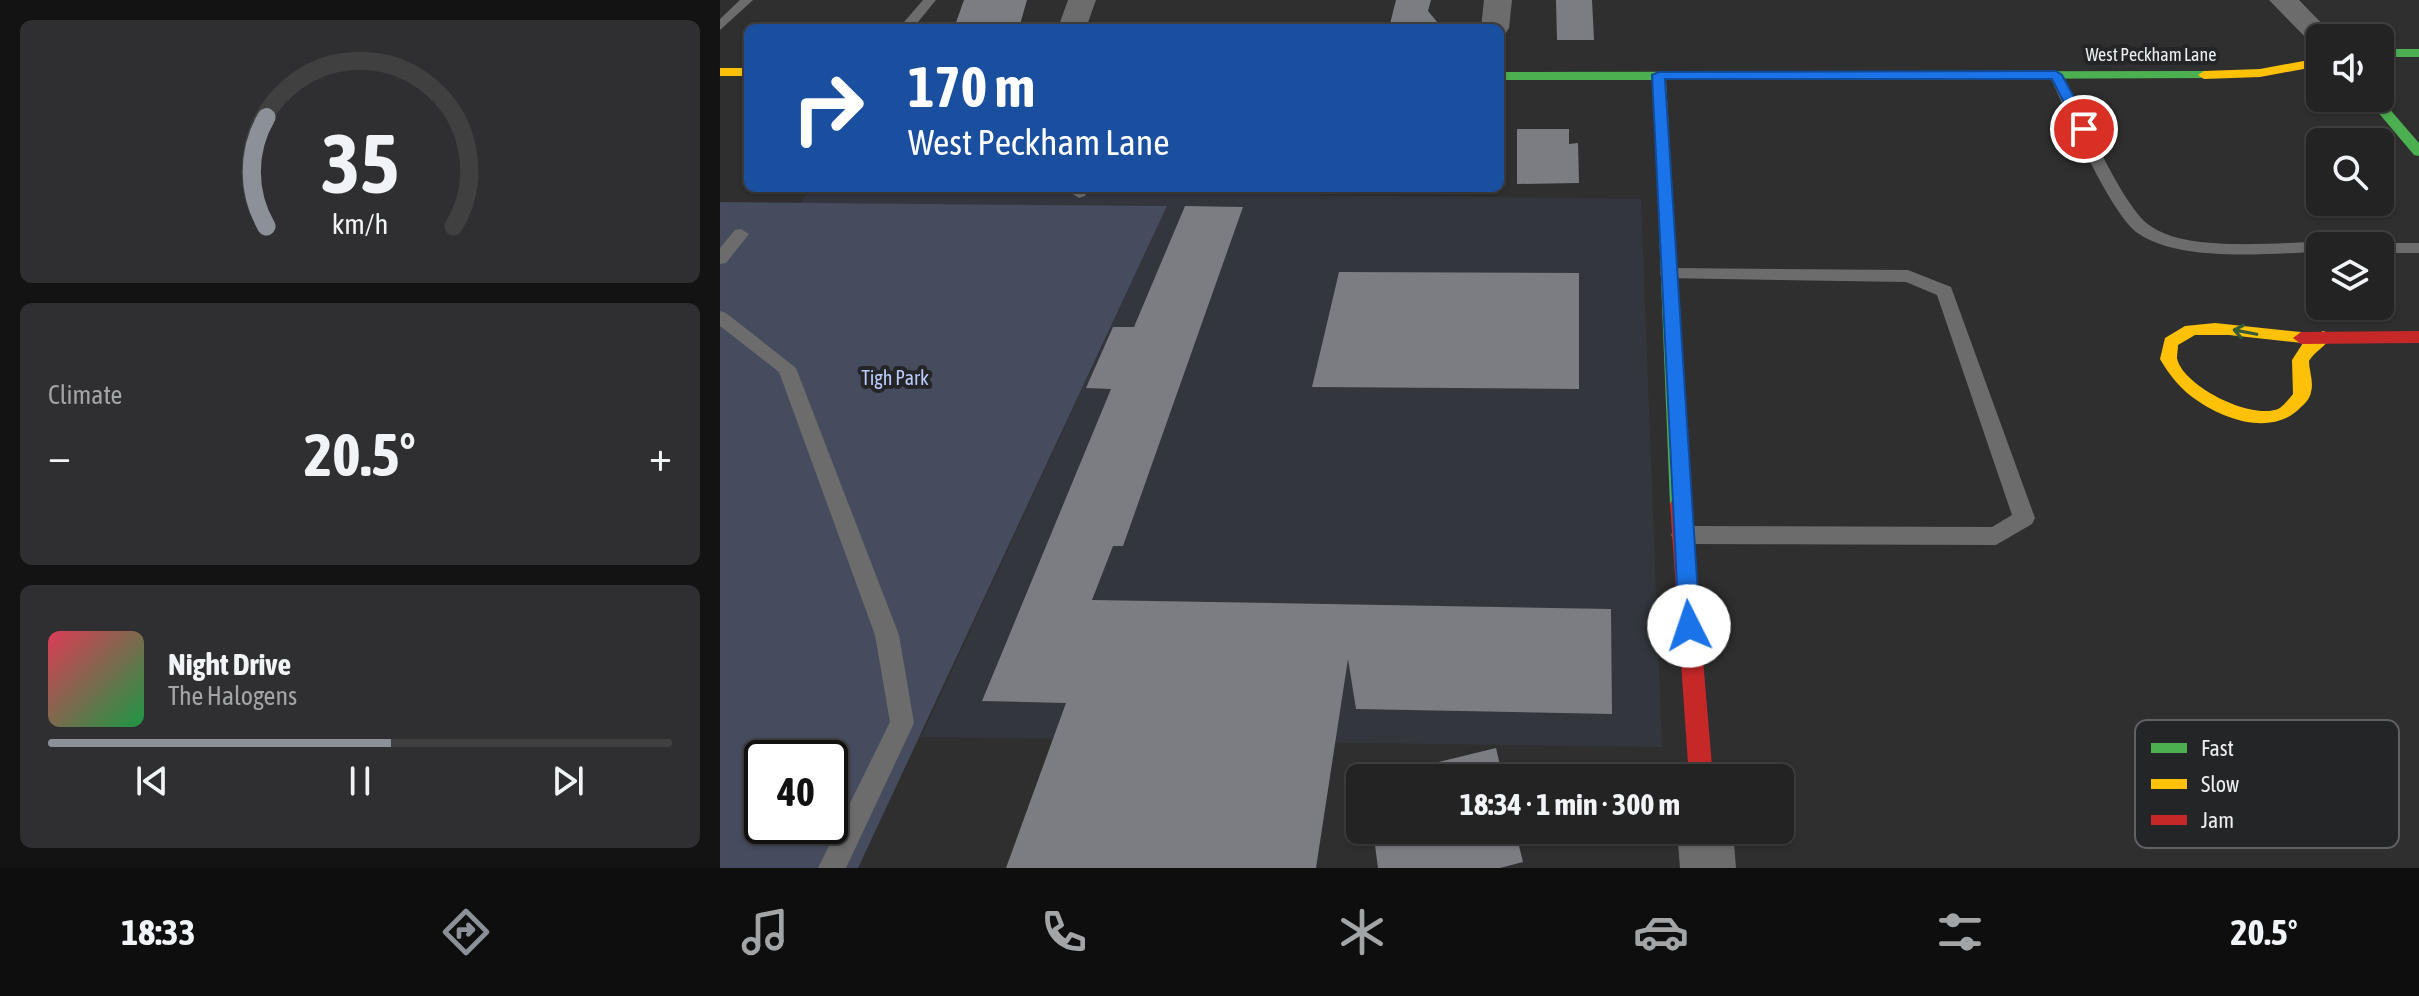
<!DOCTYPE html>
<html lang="en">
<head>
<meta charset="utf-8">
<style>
  body { margin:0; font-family:"Asap Condensed",sans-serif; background:#2f2f31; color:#f1f3f6; height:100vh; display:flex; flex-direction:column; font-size:30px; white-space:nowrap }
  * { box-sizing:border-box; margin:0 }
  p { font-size:26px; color:#a3a4a6 }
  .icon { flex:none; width:44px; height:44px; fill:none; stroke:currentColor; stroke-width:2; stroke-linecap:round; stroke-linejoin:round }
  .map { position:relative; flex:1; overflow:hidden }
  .panel { display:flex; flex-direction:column; gap:20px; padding:20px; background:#131314; width:720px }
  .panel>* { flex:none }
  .top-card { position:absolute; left:24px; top:24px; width:760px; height:168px; border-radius:12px; box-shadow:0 2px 6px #0004,0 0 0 2px #404041; background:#1a4fa0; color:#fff; overflow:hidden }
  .buttons { position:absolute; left:1586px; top:24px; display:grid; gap:16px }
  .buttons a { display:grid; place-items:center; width:88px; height:88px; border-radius:12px; background:#232324; box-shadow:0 2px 6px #0004,0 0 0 2px #404041; font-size:40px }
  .speed { position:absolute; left:24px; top:740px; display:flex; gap:16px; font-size:40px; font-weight:700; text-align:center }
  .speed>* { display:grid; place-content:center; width:104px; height:104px; border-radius:50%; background:#232324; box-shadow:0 2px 6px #0004,0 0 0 2px #404041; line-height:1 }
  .speed .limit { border:4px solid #111; border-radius:12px; background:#fff; color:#111 }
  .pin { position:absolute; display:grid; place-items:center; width:68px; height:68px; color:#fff; margin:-34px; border:4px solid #fff; border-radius:50%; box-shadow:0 2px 8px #0007 }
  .me { position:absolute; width:88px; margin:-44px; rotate:356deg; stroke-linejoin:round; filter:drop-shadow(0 0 6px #0008) }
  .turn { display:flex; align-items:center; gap:28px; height:168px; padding:0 32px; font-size:36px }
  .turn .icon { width:104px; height:104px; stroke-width:2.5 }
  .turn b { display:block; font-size:56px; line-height:68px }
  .big { font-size:60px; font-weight:700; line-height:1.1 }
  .panel .tile { flex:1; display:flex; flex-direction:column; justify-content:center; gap:12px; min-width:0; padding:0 28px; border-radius:12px; background:#2f2f31 }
  .panel .dial { align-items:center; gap:0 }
  .dial svg { height:208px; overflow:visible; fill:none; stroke:#404041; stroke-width:7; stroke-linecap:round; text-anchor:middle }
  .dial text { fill:#f1f3f6; stroke:none }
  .song { display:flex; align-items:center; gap:24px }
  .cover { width:96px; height:96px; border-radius:12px; background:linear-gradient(135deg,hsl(350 70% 55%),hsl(140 70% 35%)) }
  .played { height:8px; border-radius:4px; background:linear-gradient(90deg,#8c9099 55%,#404041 55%) }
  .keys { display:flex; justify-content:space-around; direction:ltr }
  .heat { display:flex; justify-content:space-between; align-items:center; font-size:44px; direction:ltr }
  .trip { position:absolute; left:626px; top:764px; width:448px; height:80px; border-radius:12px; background:#232324; box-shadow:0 2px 6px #0004,0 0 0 2px #404041; font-weight:700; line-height:80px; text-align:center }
  .menu { display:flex; height:128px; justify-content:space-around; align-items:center; background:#0e0e0e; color:#a3a4a6 }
  .menu .icon { width:56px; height:56px }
  .menu .active { color:#8c9099 }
  .menu b { font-size:36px; color:#f1f3f6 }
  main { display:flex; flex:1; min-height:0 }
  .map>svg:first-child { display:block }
  .built { fill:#33363d }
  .green { fill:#454c5e; fill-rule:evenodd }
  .building { fill:#7b7d83 }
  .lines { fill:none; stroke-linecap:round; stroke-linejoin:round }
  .lane { fill:#6c6c6c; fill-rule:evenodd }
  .street { fill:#6c6c6c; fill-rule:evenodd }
  .fast { fill:#4caf50; fill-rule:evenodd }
  .slow { fill:#ffc107; fill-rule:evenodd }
  .jam { fill:#c62828; fill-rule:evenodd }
  .oneway { stroke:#345c37 }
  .route { fill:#1a73e8; stroke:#114b97; stroke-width:2 }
  .labels { text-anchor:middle; stroke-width:8; stroke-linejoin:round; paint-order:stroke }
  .far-street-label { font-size:18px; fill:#eeeef0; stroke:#242527 }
  .park-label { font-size:20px; fill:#bbccfd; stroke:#242527 }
  .key { fill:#242527; stroke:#616163; stroke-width:2 }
  .key-label { font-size:22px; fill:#eeeef0 }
</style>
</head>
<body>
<main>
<section class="panel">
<div class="tile dial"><svg viewBox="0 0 100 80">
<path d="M14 69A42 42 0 1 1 86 69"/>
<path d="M14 69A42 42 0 0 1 14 27" stroke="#8c9099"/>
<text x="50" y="56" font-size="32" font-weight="700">35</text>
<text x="50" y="72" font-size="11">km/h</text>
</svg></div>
<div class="tile"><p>Climate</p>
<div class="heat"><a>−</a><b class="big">20.5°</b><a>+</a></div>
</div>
<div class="tile">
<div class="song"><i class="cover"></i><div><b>Night Drive</b><p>The Halogens</p></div></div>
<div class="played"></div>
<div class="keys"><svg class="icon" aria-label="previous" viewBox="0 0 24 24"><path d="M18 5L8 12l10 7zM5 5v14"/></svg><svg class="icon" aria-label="pause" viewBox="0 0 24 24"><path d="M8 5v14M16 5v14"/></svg><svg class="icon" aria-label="next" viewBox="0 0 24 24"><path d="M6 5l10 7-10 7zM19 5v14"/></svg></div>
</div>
</section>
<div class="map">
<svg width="1699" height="868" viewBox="0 0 1699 868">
  <rect width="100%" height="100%" fill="#2f2f30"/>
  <!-- built -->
  <path class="built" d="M91,188H603L602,195L921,199L942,747L201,737L447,206L80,203Z"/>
  <!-- green -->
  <path class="green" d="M0,202L447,206L138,868H0ZM42,758H110V826H42Z"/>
  <!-- building -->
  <path class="building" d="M244,0H307L299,28H234Z
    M676,0H711L708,11L722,28H669Z
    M836,0H872L874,40H837Z
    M797,129H849V144L858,143L859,183L797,184Z
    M465,206L523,207L403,546H393L372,600L891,609L892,714L636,709L628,659L596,868H286L346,703L262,701L391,389L366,388L393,327H414Z
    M619,272L859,273V389L592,387Z
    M776,748L783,778H653Z
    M653,830H795L803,862L780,868H658Z"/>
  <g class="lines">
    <!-- lane -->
    <path class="lane" d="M20,0H33L0,30V19Z
      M203,0H216L193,28H179Z
      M1336,71L1343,75C1361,110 1401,204 1429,225C1466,253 1555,242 1600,242L1608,246H1600V252C1549,253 1463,263 1419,234C1390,215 1346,110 1329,75Z
      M353,188H369L365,196L359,198L351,193Z
      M21,229L29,234L6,263L0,264V248L15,230Z
      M1660,243H1699V253H1660V246H1653Z
      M949,268L1188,270L1231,287L1315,518L1312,524L1276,545L962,544L954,541L951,535L954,529L962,526L1272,527L1292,515L1217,295L1186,282L943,278L940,274Z
      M0,311L6,313L76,368L179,635L194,723L126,868H98L170,722L155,635L59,372L0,326Z"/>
    <!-- street -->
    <path class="street" d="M348,0H376L366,28H338Z
      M764,0H792L789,28L785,34L780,35V28H761Z
      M1549,0H1579L1616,38H1600V46L1592,44Z
      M957,830H1013L1016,868H960Z"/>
    <!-- fast -->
    <path class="fast" d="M1660,49H1699V57H1660Z
      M1484,71L1489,72V78L946,80L970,504L967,509H953L950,504L933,80H780V72Z
      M1646,98H1660L1699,143V156L1694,155Z"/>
    <!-- slow -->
    <path class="slow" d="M1600,58V66L1540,77L1484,79L1478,75L1484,71L1540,69Z
      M0,68H28V76H0Z
      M1495,323L1581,332L1587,334L1589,339L1603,331L1609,333L1611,337C1606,346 1595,351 1589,361C1589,371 1594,382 1591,392C1590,398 1586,403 1581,407C1554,436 1507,421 1478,401C1461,390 1450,376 1440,359L1445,338L1465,326ZM1475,335H1509L1583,343L1572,360L1573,394C1570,398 1564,405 1560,408C1534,422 1462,386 1457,358C1457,354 1458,349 1458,345Z"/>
    <!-- jam -->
    <path class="jam" d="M1699,331V343L1581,344L1573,338L1581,332Z
      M960,497L967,499L970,504L993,778H969L950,504L953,499Z"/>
  </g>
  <!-- one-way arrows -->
  <defs><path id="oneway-shaft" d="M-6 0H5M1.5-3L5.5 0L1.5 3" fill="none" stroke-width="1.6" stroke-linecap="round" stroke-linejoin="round" transform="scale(2)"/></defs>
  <use class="oneway" href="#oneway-shaft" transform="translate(1525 332) rotate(-169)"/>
  <!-- route -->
  <path class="route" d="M1336,71L1342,75L1371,129L1369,132H1359L1332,79H945L980,626L977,633L969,635L962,633L959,626L932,75L939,72Z"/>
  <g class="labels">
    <!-- far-street labels -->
    <g class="far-street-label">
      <text x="1431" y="61">West Peckham Lane</text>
    </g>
    <!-- park labels -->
    <g class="park-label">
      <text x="175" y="385">Tigh Park</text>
    </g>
  </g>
  <!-- legend -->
  <rect x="1415" y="720" width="264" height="128" rx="12" class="key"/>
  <rect x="1431" y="743" width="36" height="10" fill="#4caf50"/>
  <rect x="1431" y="779" width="36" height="10" fill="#ffc107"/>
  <rect x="1431" y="815" width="36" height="10" fill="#c62828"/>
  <g class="key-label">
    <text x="1481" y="756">Fast</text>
    <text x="1481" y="792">Slow</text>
    <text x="1481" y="828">Jam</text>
  </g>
</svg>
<div class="buttons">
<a><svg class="icon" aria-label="sound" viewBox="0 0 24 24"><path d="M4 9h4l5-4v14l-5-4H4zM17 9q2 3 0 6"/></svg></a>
<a><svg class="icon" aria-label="search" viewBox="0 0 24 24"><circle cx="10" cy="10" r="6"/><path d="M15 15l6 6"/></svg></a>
<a><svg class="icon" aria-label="layers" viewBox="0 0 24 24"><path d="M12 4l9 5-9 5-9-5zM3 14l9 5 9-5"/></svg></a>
</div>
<div class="speed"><div class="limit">40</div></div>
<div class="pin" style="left:1364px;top:129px;background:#d93025"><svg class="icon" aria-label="arrive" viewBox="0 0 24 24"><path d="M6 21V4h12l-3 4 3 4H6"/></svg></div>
<svg class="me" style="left:969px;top:626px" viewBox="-20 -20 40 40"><circle r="19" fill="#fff"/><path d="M0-13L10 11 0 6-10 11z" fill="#1a73e8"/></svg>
<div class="trip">18:34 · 1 min · 300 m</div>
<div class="top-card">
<div class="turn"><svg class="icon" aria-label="right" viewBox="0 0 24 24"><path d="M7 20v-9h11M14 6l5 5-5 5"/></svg><div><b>170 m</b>West Peckham Lane</div></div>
</div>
</div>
</main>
<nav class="menu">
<b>18:33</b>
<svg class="icon active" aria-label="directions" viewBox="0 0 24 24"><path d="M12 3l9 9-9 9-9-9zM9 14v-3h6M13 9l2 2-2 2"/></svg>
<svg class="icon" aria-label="music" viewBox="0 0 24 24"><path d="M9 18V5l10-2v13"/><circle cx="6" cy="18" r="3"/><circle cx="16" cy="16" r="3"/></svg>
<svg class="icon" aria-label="phone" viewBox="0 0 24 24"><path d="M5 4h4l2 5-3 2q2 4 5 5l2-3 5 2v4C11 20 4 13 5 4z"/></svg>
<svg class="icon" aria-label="climate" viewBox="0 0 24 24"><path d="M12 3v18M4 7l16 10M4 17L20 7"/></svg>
<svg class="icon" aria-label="car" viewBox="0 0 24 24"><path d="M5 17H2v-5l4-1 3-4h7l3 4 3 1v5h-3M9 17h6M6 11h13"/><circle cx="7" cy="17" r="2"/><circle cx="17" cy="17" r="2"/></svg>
<svg class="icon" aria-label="filters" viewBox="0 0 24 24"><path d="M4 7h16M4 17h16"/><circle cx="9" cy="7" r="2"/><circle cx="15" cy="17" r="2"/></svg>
<b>20.5°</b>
</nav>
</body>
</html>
